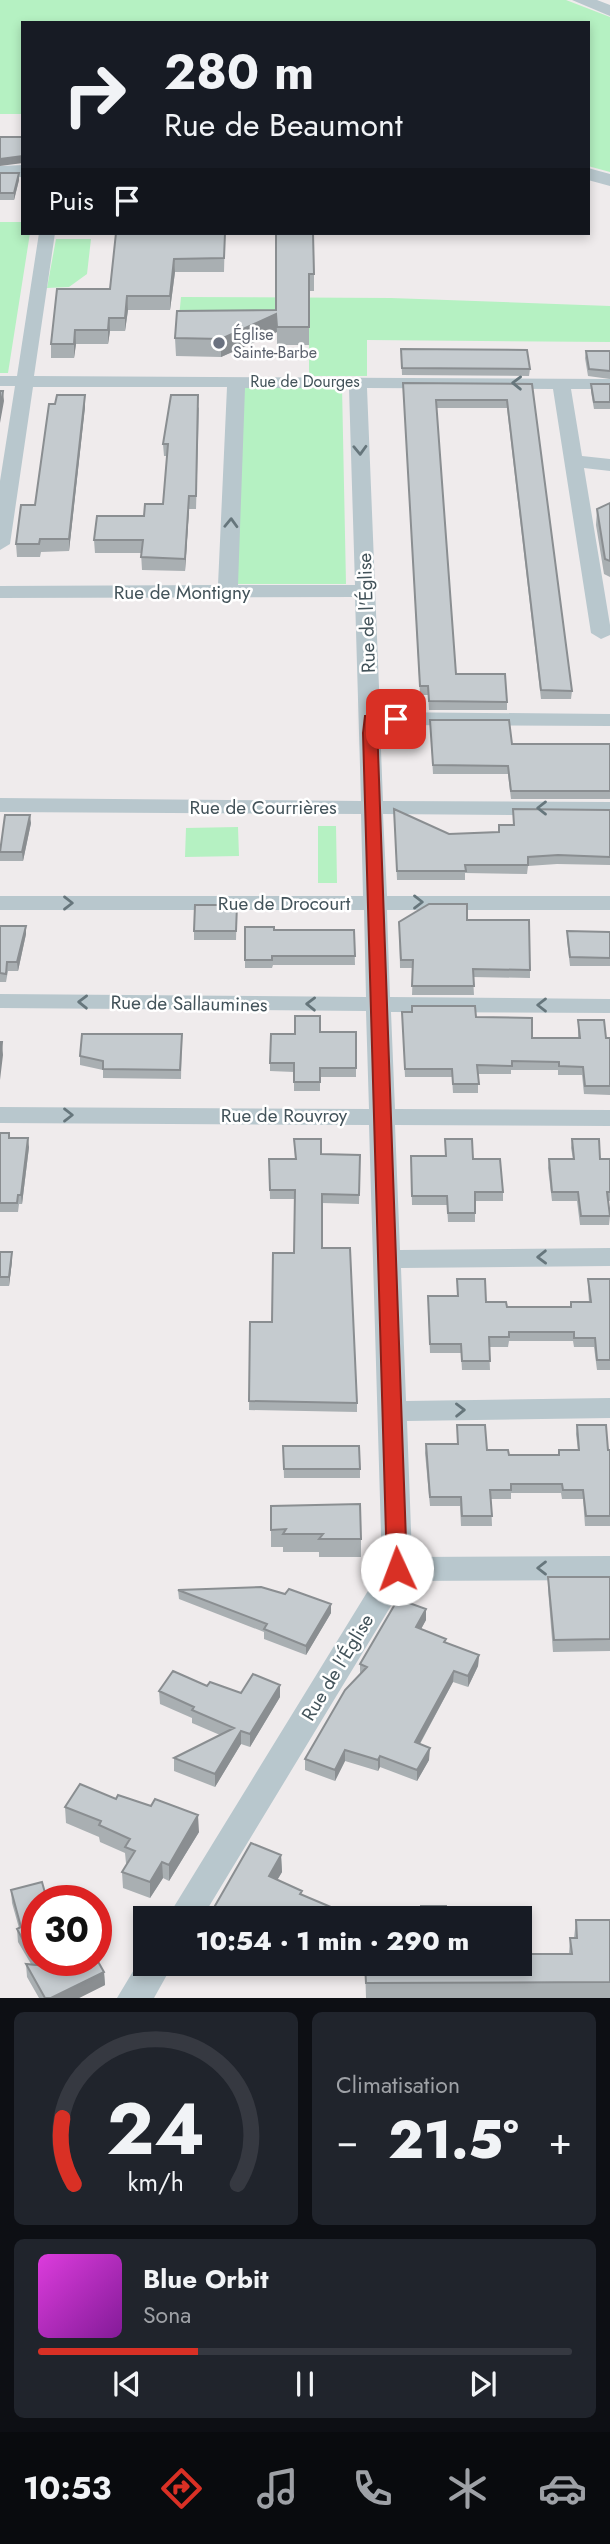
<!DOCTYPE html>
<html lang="fr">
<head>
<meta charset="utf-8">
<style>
  body { margin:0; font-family:Jost,sans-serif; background:#20242c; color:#f1f3f6; height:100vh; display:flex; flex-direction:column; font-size:26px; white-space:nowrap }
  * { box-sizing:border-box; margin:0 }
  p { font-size:23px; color:#9ea1a6 }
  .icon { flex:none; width:38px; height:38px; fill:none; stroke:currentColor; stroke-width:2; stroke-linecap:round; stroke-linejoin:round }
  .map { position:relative; height:1998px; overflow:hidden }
  .drawer { display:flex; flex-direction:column; gap:14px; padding:14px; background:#0d0f14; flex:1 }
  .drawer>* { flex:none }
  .top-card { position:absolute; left:21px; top:21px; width:569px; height:214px; border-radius:0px; box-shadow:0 4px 10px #0003; background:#171b24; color:#f1f3f6; overflow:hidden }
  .speed { position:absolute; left:21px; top:1885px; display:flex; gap:14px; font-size:35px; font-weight:700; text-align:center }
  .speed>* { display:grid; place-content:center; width:91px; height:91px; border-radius:50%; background:#171b24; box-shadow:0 4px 10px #0003; line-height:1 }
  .speed .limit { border:10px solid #d22; background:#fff; color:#111 }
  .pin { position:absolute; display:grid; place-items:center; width:60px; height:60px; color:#fff; margin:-30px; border-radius:14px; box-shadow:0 4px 10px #0006 }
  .me { position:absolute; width:77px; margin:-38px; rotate:358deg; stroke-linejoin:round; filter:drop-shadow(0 0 5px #0008) }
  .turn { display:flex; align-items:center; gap:24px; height:147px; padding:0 28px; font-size:32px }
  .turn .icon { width:91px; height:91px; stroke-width:2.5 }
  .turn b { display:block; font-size:49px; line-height:60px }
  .then { display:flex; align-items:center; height:66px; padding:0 28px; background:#0003; gap:14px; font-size:26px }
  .big { font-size:52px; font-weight:800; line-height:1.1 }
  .drawer .card { flex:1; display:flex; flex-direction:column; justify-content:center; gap:10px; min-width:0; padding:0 24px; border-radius:10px; background:#20242c }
  .drawer .dial { align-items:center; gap:0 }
  .dial svg { height:182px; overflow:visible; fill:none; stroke:#363941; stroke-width:7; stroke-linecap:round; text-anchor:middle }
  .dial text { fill:#f1f3f6; stroke:none }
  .song { display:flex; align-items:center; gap:21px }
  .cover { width:84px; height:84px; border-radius:10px; background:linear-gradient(135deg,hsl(300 70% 55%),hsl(290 70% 35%)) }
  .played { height:7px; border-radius:4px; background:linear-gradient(90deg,#d93025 30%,#363941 30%) }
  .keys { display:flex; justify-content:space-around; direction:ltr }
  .heat { display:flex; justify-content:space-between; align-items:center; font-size:38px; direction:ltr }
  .drawer .tiles { flex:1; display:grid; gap:14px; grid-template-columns:1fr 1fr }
  .card:last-child { grid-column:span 2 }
  .trip { position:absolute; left:133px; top:1906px; width:399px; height:70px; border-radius:0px; background:#171b24; box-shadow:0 4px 10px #0003; font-weight:800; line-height:70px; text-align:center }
  .tab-bar { display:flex; height:112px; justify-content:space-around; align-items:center; background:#090b0e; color:#9ea1a6 }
  .tab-bar .icon { width:49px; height:49px }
  .tab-bar .on { color:#d93025 }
  .tab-bar b { font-size:32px; color:#f1f3f6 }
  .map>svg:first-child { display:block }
  .green { fill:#b5f1c2 }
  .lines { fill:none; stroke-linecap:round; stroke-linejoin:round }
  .minor { fill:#b8c7cd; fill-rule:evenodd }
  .tertiary { fill:#b8c7cd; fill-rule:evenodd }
  .wall { fill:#a9afb2 }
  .shaded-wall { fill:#8a8e91 }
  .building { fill:#c5cbcf; stroke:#8a8e91; stroke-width:2 }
  .oneway { stroke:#66767c }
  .route { fill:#d93025; stroke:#8d1f18; stroke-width:2 }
  .worship-dot { fill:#6b7280; stroke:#fff; stroke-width:2.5 }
  .labels { text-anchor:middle; stroke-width:5; stroke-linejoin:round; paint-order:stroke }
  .far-worship-label { font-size:16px; fill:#5b616d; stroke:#fff; text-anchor:start }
  .far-street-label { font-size:16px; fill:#43535a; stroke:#fff }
  .street-label { font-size:19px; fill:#43535a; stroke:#fff }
</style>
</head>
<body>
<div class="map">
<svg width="610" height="1998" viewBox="0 0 610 1998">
  <rect width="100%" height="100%" fill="#efebec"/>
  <!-- green -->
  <path class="green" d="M0,0H566L610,17V172L588,166V23H23V114H0Z
    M0,222H23V233H30L8,373H0Z
    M56,239H91L87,274L69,287L47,288Z
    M181,297L391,298L610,306V342L367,340V376H309V328H178Z
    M244,386H342L346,584H237Z
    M318,826H336L337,883H318Z
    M238,827L239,856L185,857L186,828Z"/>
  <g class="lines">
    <!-- minor -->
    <path class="minor" d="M39,233H55L34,376L610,379V389H571L582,456L610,459V471L584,468L610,625V635L601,639L591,633L553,389L367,388L380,712L610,714V726L380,725L383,801L610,802V816L383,814L387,896H610V910H387L390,997L610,999V1013L391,1012L395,1109L610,1110V1126L395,1125L400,1250L610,1248V1266L401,1268L406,1401L610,1398V1418L407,1421L412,1557L610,1556V1580L406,1581L202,1918H167L382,1568L369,1125L0,1123V1107L369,1109L366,1011L0,1008V994L366,997L364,910H0V896H363L361,814L0,812V798L361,801L355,597L0,598V586L218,585L227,387H33L10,544L0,550V481L15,386H0V376H17ZM245,388H349L355,585H238Z
      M144,1953L145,1964H173L154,1998H117Z"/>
    <!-- tertiary -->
    <path class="tertiary" d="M572,0H597L610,5V16Z
      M23,165V177L0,178V166Z
      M588,168L610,174V186L588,180Z"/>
  </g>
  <!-- wall -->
  <path class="wall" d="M0,173L19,180L14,200H0Z
    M225,233L224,272H175L170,310H128L125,331H110L108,344H76L74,358H51V344L110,289Z
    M276,233L314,274V291H309V345H277V332L221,357L176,356L175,338L276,310Z
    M401,349L530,369L529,376L402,375Z
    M586,351H610V379L588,376L585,358Z
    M403,383L532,384L572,691L571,699H541L507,408H436L456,674L507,702V710H429L428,695H420Z
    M591,384H610V409H594L591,392Z
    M55,404L85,407L69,551L41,552L40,557H17L16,544L35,505Z
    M199,407L196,509H189L185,571L142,570L141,553H95L94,540L144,516L163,504L167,456H164L163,444Z
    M610,503V577L604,574L596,525L597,509Z
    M430,720L512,744H610V799H511L508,774H433Z
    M394,809L449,834L498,832L499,825H513V809L610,810V865L557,864L528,866L527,874L465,873V880H397Z
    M31,823L23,861H0V850Z
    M237,905L236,940H194V931Z
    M467,920L530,970V978L473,977L474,995H412L413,968H400L399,922Z
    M0,926L26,934L18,971H8L6,982H0Z
    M245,927L274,930H354L355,965H273L272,968H245Z
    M567,931L610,932V966H570L567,940Z
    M402,1012L476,1017L532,1038H578V1020L606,1038H610V1095L584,1094L582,1075H558V1070H511V1074H478V1093H453L452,1077H405Z
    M320,1032H356V1077H320V1091H294V1072L270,1071V1063L295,1034Z
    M182,1034L181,1079L103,1078V1070L80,1065V1056Z
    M0,1133L29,1147L22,1204H19L18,1212H0Z
    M294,1139L321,1154L360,1155L359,1204L322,1203V1248L357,1403V1412L249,1410L250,1322H272L294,1253L295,1199H270L269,1159H295Z
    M445,1139L473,1159L503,1192V1201H475V1222H448L447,1205H412L411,1156H445Z
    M572,1139L600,1159H610V1201H608L610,1216L609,1225H580L577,1201H552L548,1168L549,1159H573L571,1148Z
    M0,1252L12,1261L9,1286H0Z
    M457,1279L486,1302L507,1307H570L571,1302H589L588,1288V1279H610V1370H597L594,1347H574L573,1341H509L508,1347H489L490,1370H462L461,1353H430L428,1305L458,1296Z
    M457,1425L487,1450L509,1455H558L559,1450H578L576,1434L577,1425L608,1450H610V1526H585L583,1499H562L561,1493H511V1499H491L492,1526H461L460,1506H430L425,1453L426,1444H457Z
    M283,1446L360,1469V1478H284Z
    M271,1506L361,1539V1557H319V1552H283V1547H271Z
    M548,1577H610V1651L553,1652L548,1589Z
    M178,1590L331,1613L306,1655L264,1639V1632L179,1599Z
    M426,1609V1620L421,1629L446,1643L479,1655L478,1666L468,1687L453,1682L420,1744L429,1760L417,1781L380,1767L378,1771L345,1761L335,1781L305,1770V1759L360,1674V1664Z
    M207,1686L241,1693L280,1697L250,1747L241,1744L215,1787L174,1771V1758L220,1735L192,1723V1718L160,1704L159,1691Z
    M116,1799L151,1806L199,1832L169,1881L163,1878L150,1898L123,1888L122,1872L127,1864L126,1863L125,1853L100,1842L99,1837L66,1823L65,1807Z
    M281,1855L282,1872L277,1880L338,1918H208Z
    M11,1890L37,1900L104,1972L105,1985L79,1998H39L27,1977L26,1964H31L18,1942L17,1929L19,1928L12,1903Z
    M576,1920H610V1998H366L365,1964H520L569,1954L570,1938H574Z"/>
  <!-- shaded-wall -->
  <path class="shaded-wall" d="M23,156V163L0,166V159Z
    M19,173V180L14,200V193Z
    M174,259L175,272L170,310V296Z
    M127,296L128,310L125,331V318Z
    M276,314L277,332L221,357V339Z
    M109,318L110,331L108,344V330Z
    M75,330L76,344L74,358V344Z
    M3,391L4,401L0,423V409Z
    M85,395V407L69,551V539Z
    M189,496V509L185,571V559Z
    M30,815L31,823L23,861L22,852Z
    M26,926V934L18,971L17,962Z
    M2,1042L3,1055L0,1080V1060Z
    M28,1138L29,1147L22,1204L21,1195Z
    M12,1252V1261L9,1286V1277Z
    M331,1604V1613L306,1655V1646Z
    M426,1609V1620L416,1638V1627Z
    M479,1655L478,1666L468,1687V1676Z
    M454,1671L453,1682L414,1754L415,1742Z
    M280,1685V1697L250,1747V1734Z
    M241,1731V1744L215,1787V1774Z
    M430,1748L429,1760L417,1781V1770Z
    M345,1750V1761L335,1781V1770Z
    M380,1756V1767L378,1771V1760Z
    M198,1815L199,1832L169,1881V1865Z
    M281,1855L282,1872L269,1894V1876Z
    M162,1862L163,1878L150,1898V1882Z
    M104,1972L105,1985L79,1998H51Z"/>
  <!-- building -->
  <path class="building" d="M0,137H23V156L0,159Z
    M0,173H19L14,193H0Z
    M116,233H225L224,258L174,259L170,296H127L125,318H109L108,330H75L74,344H51L57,289H110Z
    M276,233H313L314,274H309V327H277L276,314L221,339L175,338L177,311L276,310Z
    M401,349L527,350L530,369L402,368Z
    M586,351H610V371L589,369Z
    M403,383L532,384L572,691L541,690L507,400H436L456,674H505L507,702L429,701L428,686H420Z
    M591,384H610V402H594Z
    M0,391H3L0,409Z
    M57,395H85L69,539H40L39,544H16L21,505H35L49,404H55Z
    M171,395H198L196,496H189L185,559L141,557L143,540H94L97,516H144L145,504H163L168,444H163Z
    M610,503V561L605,559L597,509Z
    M430,720H509L512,744H610V791H511L508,766L433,765Z
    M394,809L449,834L499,832V825H514L513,809L610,810V857L558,855L528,857V865H465L466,871H397Z
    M5,815H30L22,852H0Z
    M429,904H467V920H529L530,970L473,969L474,986H412L413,960H401L399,922Z
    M195,905H237L236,931H194Z
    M0,926H26L17,962H7L6,974L0,973Z
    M245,927H274V930H354L355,956H272V960H245Z
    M567,931L610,932V958L570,957Z
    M412,1006H475L476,1017L532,1018V1038H580L578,1020H604L606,1038H610V1086H585L583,1067L559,1066V1062L512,1061V1066L477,1065L479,1084H453L452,1069H405L402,1012H412Z
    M295,1016H320V1032H356V1068H320V1082H294V1063H270L271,1034H295Z
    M82,1034H182L180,1070L103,1069V1061L80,1056Z
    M0,1042H2L0,1060Z
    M0,1133H9V1138H28L21,1195H18L17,1203H0Z
    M294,1139H321V1154L360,1155L359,1195L322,1194V1248H350L357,1403L249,1401L250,1322H272L273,1253H294L295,1190H270L269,1159H296Z
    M445,1139H472L473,1159H500L503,1192H475V1213H448L447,1196H412L411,1156H446Z
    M572,1139H599L600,1159H610V1192H607L610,1216H581L578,1192H552L549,1159H574Z
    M0,1252H12L9,1277H0Z
    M457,1279H485L486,1302H506L507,1307H571V1302H591L588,1279H610V1360H597L595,1338H574V1332H509V1337H489L490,1361H462L461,1344H430L429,1319L428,1296H458Z
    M457,1425H485L487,1450H508L509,1455H559V1450H579L577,1425H606L608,1450H610V1516H586L583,1490H563L562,1484H511V1490H490L492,1516H462L461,1497H430L426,1444H458Z
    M283,1446H359L360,1469H284Z
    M360,1504L361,1539H319L323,1534H283L286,1529L271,1530V1506Z
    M548,1577H610V1639L554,1640Z
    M261,1587L285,1594L289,1589L331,1604L306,1646L264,1629L267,1624L178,1590Z
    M398,1599L426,1609L416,1627L446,1639L444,1642L479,1655L468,1676L454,1671L415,1742L430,1748L417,1770L380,1756L378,1760L345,1750L335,1770L305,1759L345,1690L367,1667L360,1664Z
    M173,1671L207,1686L210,1682L241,1693L253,1674L280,1685L250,1734L241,1731L215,1774L174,1758L234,1728L192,1710L194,1707L159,1691Z
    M80,1784L116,1799L118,1795L151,1806L155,1799L198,1815L169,1865L162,1862L150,1882L122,1872L135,1851L125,1847L130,1839L99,1825L101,1821L65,1807Z
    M251,1843L281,1855L269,1876L302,1891L300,1894L338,1910L333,1918H269L250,1911L246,1918H208Z
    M42,1882L47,1900H37V1960H96V1958L104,1972L51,1998H45L26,1964L37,1965L17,1929L21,1927L11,1890Z
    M421,1906H446L447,1918H421Z
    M576,1920H610V1982L366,1983L365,1964H520V1954H572L570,1938H577Z"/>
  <!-- one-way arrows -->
  <defs><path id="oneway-chevron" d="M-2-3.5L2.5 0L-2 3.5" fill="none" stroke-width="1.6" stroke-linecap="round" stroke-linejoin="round" transform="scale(1.75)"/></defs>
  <g class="oneway">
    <use href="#oneway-chevron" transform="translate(517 383) rotate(-179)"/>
    <use href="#oneway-chevron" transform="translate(360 450) rotate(88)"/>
    <use href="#oneway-chevron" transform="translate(231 523) rotate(-88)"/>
    <use href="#oneway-chevron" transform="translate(542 808) rotate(-180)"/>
    <use href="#oneway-chevron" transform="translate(418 902)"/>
    <use href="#oneway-chevron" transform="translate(68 903)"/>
    <use href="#oneway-chevron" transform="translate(83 1002) rotate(-179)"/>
    <use href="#oneway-chevron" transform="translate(311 1004) rotate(-179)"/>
    <use href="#oneway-chevron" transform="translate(542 1005) rotate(-180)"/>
    <use href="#oneway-chevron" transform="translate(68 1115)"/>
    <use href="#oneway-chevron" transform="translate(542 1257) rotate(179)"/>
    <use href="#oneway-chevron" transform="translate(460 1410) rotate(-1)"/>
    <use href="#oneway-chevron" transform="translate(542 1568) rotate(180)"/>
  </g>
  <!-- route -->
  <path class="route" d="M396,715L403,719L401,722L377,723L407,1569L404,1575H390L387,1569L363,733L365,716Z"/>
  <!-- markers -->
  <circle class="worship-dot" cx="219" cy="343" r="7"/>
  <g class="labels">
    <!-- far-worship labels -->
    <g class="far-worship-label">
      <text x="233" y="340">Église<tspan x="233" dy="18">Sainte-Barbe</tspan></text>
    </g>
    <!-- far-street labels -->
    <g class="far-street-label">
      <text x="305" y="387">Rue de Dourges</text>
    </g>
    <!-- street labels -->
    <g class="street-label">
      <text x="182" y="599">Rue de Montigny</text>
      <text transform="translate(366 613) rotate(-92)" y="7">Rue de l'Église</text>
      <text x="263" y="814">Rue de Courrières</text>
      <text x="284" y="910">Rue de Drocourt</text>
      <text transform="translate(189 1003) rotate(1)" y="7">Rue de Sallaumines</text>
      <text x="284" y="1122">Rue de Rouvroy</text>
      <text transform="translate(337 1667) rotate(-59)" y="7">Rue de l'Église</text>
    </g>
  </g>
</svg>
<div class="speed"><div class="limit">30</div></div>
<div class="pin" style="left:396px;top:719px;background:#d93025"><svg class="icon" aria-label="arrive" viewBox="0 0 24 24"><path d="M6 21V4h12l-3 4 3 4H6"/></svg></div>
<svg class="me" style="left:397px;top:1569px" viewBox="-20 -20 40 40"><circle r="19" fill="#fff"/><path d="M0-13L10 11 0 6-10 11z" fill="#d93025"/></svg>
<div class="trip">10:54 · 1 min · 290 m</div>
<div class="top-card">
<div class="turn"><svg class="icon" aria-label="right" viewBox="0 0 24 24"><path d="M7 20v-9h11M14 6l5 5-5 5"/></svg><div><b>280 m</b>Rue de Beaumont</div></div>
<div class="then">Puis<svg class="icon" aria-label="arrive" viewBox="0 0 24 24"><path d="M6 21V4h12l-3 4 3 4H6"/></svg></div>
</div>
</div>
<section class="drawer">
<div class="tiles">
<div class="card dial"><svg viewBox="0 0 100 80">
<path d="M14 69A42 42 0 1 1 86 69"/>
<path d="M14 69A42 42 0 0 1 9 40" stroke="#d93025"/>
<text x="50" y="56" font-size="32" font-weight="700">24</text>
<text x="50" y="72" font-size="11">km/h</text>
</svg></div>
<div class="card"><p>Climatisation</p>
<div class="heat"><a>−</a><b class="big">21.5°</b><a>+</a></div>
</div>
<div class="card">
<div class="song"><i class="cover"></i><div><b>Blue Orbit</b><p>Sona</p></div></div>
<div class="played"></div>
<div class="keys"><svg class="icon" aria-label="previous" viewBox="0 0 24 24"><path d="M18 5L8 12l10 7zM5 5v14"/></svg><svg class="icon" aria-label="pause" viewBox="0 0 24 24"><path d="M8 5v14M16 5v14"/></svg><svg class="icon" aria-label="next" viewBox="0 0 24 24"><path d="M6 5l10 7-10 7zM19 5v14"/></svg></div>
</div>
</div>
</section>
<nav class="tab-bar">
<b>10:53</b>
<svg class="icon on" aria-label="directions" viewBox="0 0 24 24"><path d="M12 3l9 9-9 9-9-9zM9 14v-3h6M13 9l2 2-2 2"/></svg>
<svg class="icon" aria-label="music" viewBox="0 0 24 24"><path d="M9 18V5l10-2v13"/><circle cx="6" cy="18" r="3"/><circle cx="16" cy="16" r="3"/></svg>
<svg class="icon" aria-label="phone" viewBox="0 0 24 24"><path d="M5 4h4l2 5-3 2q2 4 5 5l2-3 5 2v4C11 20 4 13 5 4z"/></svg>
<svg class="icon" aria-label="climate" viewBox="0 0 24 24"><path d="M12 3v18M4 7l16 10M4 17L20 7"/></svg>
<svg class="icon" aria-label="car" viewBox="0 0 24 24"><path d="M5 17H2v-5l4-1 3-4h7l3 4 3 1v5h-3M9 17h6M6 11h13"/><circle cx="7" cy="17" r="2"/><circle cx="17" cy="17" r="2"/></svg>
</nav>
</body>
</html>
